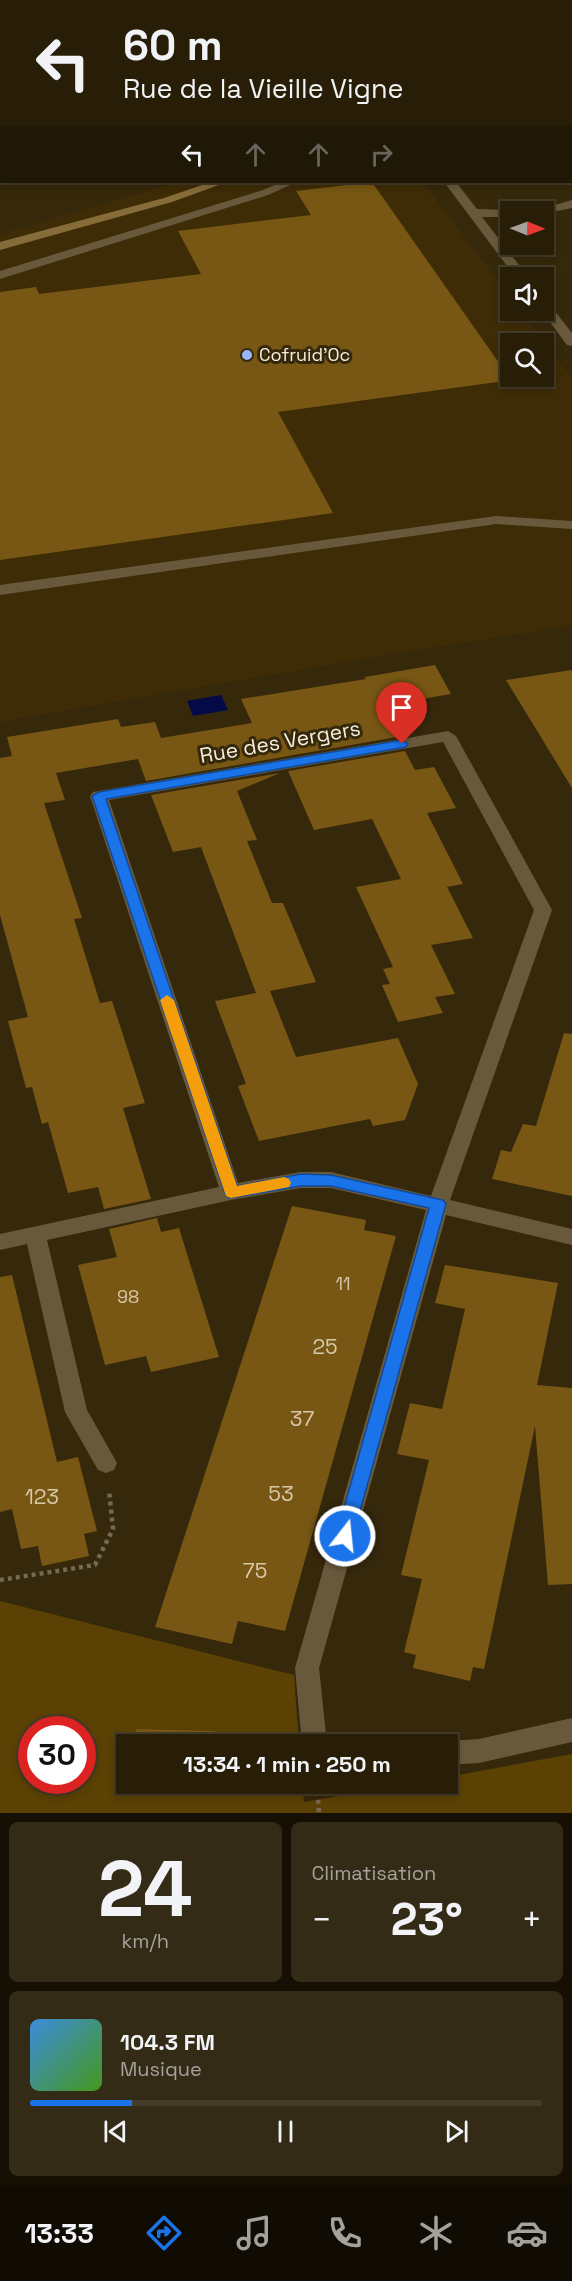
<!DOCTYPE html>
<html lang="fr">
<head>
<meta charset="utf-8">
<style>
  body { margin:0; font-family:"Space Grotesk",sans-serif; background:#342b16; color:#f1f3f6; height:100vh; display:flex; flex-direction:column; font-size:22px; white-space:nowrap }
  * { box-sizing:border-box; margin:0 }
  p { font-size:20px; color:#a5a29c }
  .icon { flex:none; width:33px; height:33px; fill:none; stroke:currentColor; stroke-width:2; stroke-linecap:round; stroke-linejoin:round }
  .map { position:relative; height:1813px; overflow:hidden }
  .panel { display:flex; flex-direction:column; gap:9px; padding:9px; background:#161004; flex:1 }
  .panel>* { flex:none }
  .hud { position:absolute; left:0px; top:0px; width:573px; height:183px; box-shadow:0 3px 9px #0003,0 0 0 2px #443c29; background:#281e08; color:#f1f3f6; overflow:hidden }
  .needle { width:39px; rotate:91deg }
  .tools { position:absolute; left:500px; top:201px; display:grid; gap:12px }
  .tools a { display:grid; place-items:center; width:54px; height:54px; border-radius:0px; background:#281e08; box-shadow:0 3px 9px #0003,0 0 0 2px #443c29; font-size:30px }
  .speed { position:absolute; left:18px; top:1716px; display:flex; gap:12px; font-size:30px; font-weight:700; text-align:center }
  .speed>* { display:grid; place-content:center; width:78px; height:78px; border-radius:50%; background:#281e08; box-shadow:0 3px 9px #0003,0 0 0 2px #443c29; line-height:1 }
  .speed .limit { border:9px solid #d22; background:#fff; color:#111 }
  .pin { position:absolute; display:grid; place-items:center; width:51px; height:51px; color:#fff; margin:-62px -26px; border-radius:50% 50% 50% 0; rotate:-45deg; box-shadow:0 0 6px #0007 }
  .pin .icon { rotate:45deg }
  .me { position:absolute; width:66px; margin:-33px; rotate:16deg; stroke-linejoin:round; filter:drop-shadow(0 0 4px #0008) }
  .turn { display:flex; align-items:center; gap:21px; height:126px; padding:0 24px; font-size:27px }
  .turn .icon { width:78px; height:78px; stroke-width:2.5 }
  .turn b { display:block; font-size:42px; line-height:51px }
  .lanes { display:flex; align-items:center; height:57px; padding:0 24px; background:#0003; justify-content:center; gap:30px; direction:ltr }
  .lanes .off { opacity:.35 }
  .big { font-size:45px; font-weight:600; line-height:1.1 }
  .panel .card { flex:1; display:flex; flex-direction:column; justify-content:center; gap:9px; min-width:0; padding:0 21px; border-radius:9px; background:#342b16 }
  .panel .dial { align-items:center; gap:0 }
  .dial b { font-size:78px; line-height:1 }
  .song { display:flex; align-items:center; gap:18px }
  .cover { width:72px; height:72px; border-radius:9px; background:linear-gradient(135deg,hsl(210 70% 55%),hsl(100 70% 35%)) }
  .played { height:6px; border-radius:3px; background:linear-gradient(90deg,#1a73e8 20%,#443c29 20%) }
  .keys { display:flex; justify-content:space-around; direction:ltr }
  .heat { display:flex; justify-content:space-between; align-items:center; font-size:33px; direction:ltr }
  .panel .tiles { flex:1; display:grid; gap:9px; grid-template-columns:1fr 1fr }
  .card:last-child { grid-column:span 2 }
  .trip { position:absolute; left:116px; top:1734px; width:342px; height:60px; border-radius:0px; background:#281e08; box-shadow:0 3px 9px #0003,0 0 0 2px #443c29; font-weight:600; line-height:60px; text-align:center }
  .menu { display:flex; height:96px; justify-content:space-around; align-items:center; background:#100c03; color:#a5a29c }
  .menu .icon { width:42px; height:42px }
  .menu .active { color:#1a73e8 }
  .menu b { font-size:27px; color:#f1f3f6 }
  .map>svg:first-child { display:block }
  .built { fill:#3e2c06; fill-rule:evenodd }
  .green { fill:#5b4103; fill-rule:evenodd }
  .water { fill:#040948 }
  .building { fill:#775713 }
  .lines { fill:none; stroke-linecap:round; stroke-linejoin:round }
  .path { stroke:#766951; stroke-width:4.5; stroke-dasharray:4 4; stroke-linecap:butt }
  .lane { fill:#69593c; fill-rule:evenodd }
  .street { fill:#69593c; fill-rule:evenodd }
  .secondary { fill:#866c39; fill-rule:evenodd }
  .route { fill:#1a73e8; stroke:#114b97; stroke-width:1.5 }
  .slow { fill:#f59e0b }
  .poi-dot { fill:#99b5fd; stroke:#36280b; stroke-width:2 }
  .labels { text-anchor:middle; stroke-width:6; stroke-linejoin:round; paint-order:stroke }
  .far-poi-label { font-size:18px; fill:#f8eede; stroke:#36280b; text-anchor:start }
  .number-label { font-size:18px; fill:#d8c8ab }
  .street-label { font-size:21px; fill:#f8eede; stroke:#36280b }
  .near-number-label { font-size:21px; fill:#d8c8ab }
</style>
</head>
<body>
<div class="map">
<svg width="572" height="1813" viewBox="0 0 572 1813">
  <rect width="100%" height="100%" fill="#36280b"/>
  <!-- built -->
  <path class="built" d="M178,182H423L510,297V310L521,311L572,378V626L398,653L0,722V234ZM510,344H543V376H510Z"/>
  <!-- green -->
  <path class="green" d="M0,1601L294,1675L299,1744H126V1784H302L304,1802L408,1784H447V1777L572,1754V1813H0ZM32,1730H82V1780H32Z"/>
  <!-- water -->
  <path class="water" d="M221,695L228,710L193,716L187,701Z"/>
  <!-- building -->
  <path class="building" d="M372,182L511,380L278,412L333,513L0,560V292L36,287L39,294L201,274L178,231L311,215L296,191Z
    M435,665L451,694L422,699L425,704L383,710L397,737L146,781L138,759L56,773L65,800L44,803L82,918L74,919L100,1003L112,1001L145,1103L123,1108L151,1199L104,1209L98,1187L68,1193L48,1122L42,1124L32,1087L26,1088L8,1021L28,1017L0,915V758L12,756L7,737L118,719L121,727L155,722L161,738L252,723L241,699L366,679L365,677Z
    M572,670V788L506,680Z
    M405,751L415,770L434,767L456,808L427,813L463,884L447,887L473,938L431,945L455,994L435,997L443,1013L398,1022L382,985L390,984L383,969L393,967L356,887L401,879L372,819L314,830L288,771Z
    M280,773L237,791L257,840L247,841L272,903H283L316,982L270,991L296,1057L398,1038L418,1084L405,1120L373,1126L370,1119L259,1141L238,1086L246,1084L215,1001L256,993L201,847L173,852L151,795Z
    M564,1033L572,1034V1196L492,1179L501,1150L511,1152L523,1124L536,1126Z
    M292,1206L366,1220L364,1230L396,1236L285,1631L238,1621L232,1644L155,1627Z
    M157,1218L161,1232L179,1228L219,1357L151,1372L146,1356L105,1365L78,1265L117,1257L109,1229Z
    M445,1265L558,1283L537,1385L572,1388V1584L548,1585L535,1426L484,1669L473,1667L470,1681L413,1668L416,1655L404,1652L422,1579L401,1575L429,1460L397,1454L410,1403L442,1409L465,1309L435,1303Z
    M12,1275L57,1462L78,1457L97,1531L84,1534L89,1556L42,1566L38,1546L21,1549L12,1509L0,1512V1277Z
    M136,1729L215,1731V1744H134Z
    M131,1784H212V1790L131,1787Z"/>
  <g class="lines">
    <!-- path -->
    <path class="path" d="M0,1580L95,1565L113,1529L109,1490
      M317,1784L319,1813"/>
    <!-- lane -->
    <path class="lane" d="M282,182H297L268,195L0,279V271L260,191Z
      M496,516L572,521V529L496,524L0,595V585Z"/>
    <!-- street -->
    <path class="street" d="M444,182H456L477,209L514,210L510,212V217H482L529,278H516Z
      M572,200V208L543,214V212H531Z
      M543,300L547,301L572,333V346L567,345L541,310Z
      M448,731L456,736L552,910L450,1200L572,1229V1245L446,1215L319,1668L327,1744H302L295,1668L426,1210L331,1188H301L231,1200L47,1240L87,1410L117,1463L114,1470L106,1473L98,1470L65,1412L27,1244L0,1250V1234L219,1187L90,796L93,792ZM443,742L534,910L431,1196L331,1172H301L238,1183L109,800Z
      M572,1718V1742L479,1763L447,1765V1744H438L447,1741L479,1739Z"/>
    <!-- secondary -->
    <path class="secondary" d="M211,182H227L172,202L0,250V242L164,198Z"/>
  </g>
  <!-- route -->
  <path class="route" d="M402,740L408,744L406,747L106,799L237,1186L301,1174L331,1175L438,1199L443,1200L446,1204L353,1536L351,1541L345,1544L338,1541L336,1536L429,1208L331,1186H301L231,1198L226,1196L92,796L99,792Z"/>
  <!-- slow -->
  <path class="slow" d="M167,995L174,1000L237,1186L284,1177L289,1179L291,1183L289,1187L231,1198L226,1196L160,1000Z"/>
  <!-- markers -->
  <circle class="poi-dot" cx="247" cy="355" r="6"/>
  <g class="labels">
    <!-- far-poi labels -->
    <g class="far-poi-label">
      <text x="259" y="361">Cofruid’Oc</text>
    </g>
    <!-- number labels -->
    <g class="number-label">
      <text x="343" y="1290">11</text>
      <text x="128" y="1303">98</text>
    </g>
    <!-- street labels -->
    <g class="street-label">
      <text transform="translate(280 742) rotate(-10)" y="7">Rue des Vergers</text>
    </g>
    <!-- near-number labels -->
    <g class="near-number-label">
      <text x="325" y="1354">25</text>
      <text x="302" y="1426">37</text>
      <text x="281" y="1501">53</text>
      <text x="42" y="1504">123</text>
      <text x="255" y="1578">75</text>
    </g>
  </g>
</svg>
<div class="tools">
<a><svg class="needle" viewBox="-14 -14 28 28"><path d="M0-13l5 13h-10z" fill="#e53935"/><path d="M0 13l5-13h-10z" fill="#a5a29c"/></svg></a>
<a><svg class="icon" aria-label="sound" viewBox="0 0 24 24"><path d="M4 9h4l5-4v14l-5-4H4zM17 9q2 3 0 6"/></svg></a>
<a><svg class="icon" aria-label="search" viewBox="0 0 24 24"><circle cx="10" cy="10" r="6"/><path d="M15 15l6 6"/></svg></a>
</div>
<div class="speed"><div class="limit">30</div></div>
<div class="pin" style="left:402px;top:744px;background:#d93025"><svg class="icon" aria-label="arrive" viewBox="0 0 24 24"><path d="M6 21V4h12l-3 4 3 4H6"/></svg></div>
<svg class="me" style="left:345px;top:1536px" viewBox="-20 -20 40 40"><circle r="17" fill="#1a73e8" stroke="#fff" stroke-width="3"/><path d="M0-11L8 9 0 5-8 9z" fill="#fff"/></svg>
<div class="trip">13:34 · 1 min · 250 m</div>
<div class="hud">
<div class="turn"><svg class="icon" aria-label="left" viewBox="0 0 24 24"><path d="M17 20v-9H6M10 6l-5 5 5 5"/></svg><div><b>60 m</b>Rue de la Vieille Vigne</div></div>
<div class="lanes"><svg class="icon" aria-label="left" viewBox="0 0 24 24"><path d="M17 20v-9H6M10 6l-5 5 5 5"/></svg><svg class="icon off" aria-label="ahead" viewBox="0 0 24 24"><path d="M12 20V5M6 11l6-6 6 6"/></svg><svg class="icon off" aria-label="ahead" viewBox="0 0 24 24"><path d="M12 20V5M6 11l6-6 6 6"/></svg><svg class="icon off" aria-label="right" viewBox="0 0 24 24"><path d="M7 20v-9h11M14 6l5 5-5 5"/></svg></div>
</div>
</div>
<section class="panel">
<div class="tiles">
<div class="card dial"><b>24</b><p>km/h</p></div>
<div class="card"><p>Climatisation</p>
<div class="heat"><a>−</a><b class="big">23°</b><a>+</a></div>
</div>
<div class="card">
<div class="song"><i class="cover"></i><div><b>104.3 FM</b><p>Musique</p></div></div>
<div class="played"></div>
<div class="keys"><svg class="icon" aria-label="previous" viewBox="0 0 24 24"><path d="M18 5L8 12l10 7zM5 5v14"/></svg><svg class="icon" aria-label="pause" viewBox="0 0 24 24"><path d="M8 5v14M16 5v14"/></svg><svg class="icon" aria-label="next" viewBox="0 0 24 24"><path d="M6 5l10 7-10 7zM19 5v14"/></svg></div>
</div>
</div>
</section>
<nav class="menu">
<b>13:33</b>
<svg class="icon active" aria-label="directions" viewBox="0 0 24 24"><path d="M12 3l9 9-9 9-9-9zM9 14v-3h6M13 9l2 2-2 2"/></svg>
<svg class="icon" aria-label="music" viewBox="0 0 24 24"><path d="M9 18V5l10-2v13"/><circle cx="6" cy="18" r="3"/><circle cx="16" cy="16" r="3"/></svg>
<svg class="icon" aria-label="phone" viewBox="0 0 24 24"><path d="M5 4h4l2 5-3 2q2 4 5 5l2-3 5 2v4C11 20 4 13 5 4z"/></svg>
<svg class="icon" aria-label="climate" viewBox="0 0 24 24"><path d="M12 3v18M4 7l16 10M4 17L20 7"/></svg>
<svg class="icon" aria-label="car" viewBox="0 0 24 24"><path d="M5 17H2v-5l4-1 3-4h7l3 4 3 1v5h-3M9 17h6M6 11h13"/><circle cx="7" cy="17" r="2"/><circle cx="17" cy="17" r="2"/></svg>
</nav>
</body>
</html>
